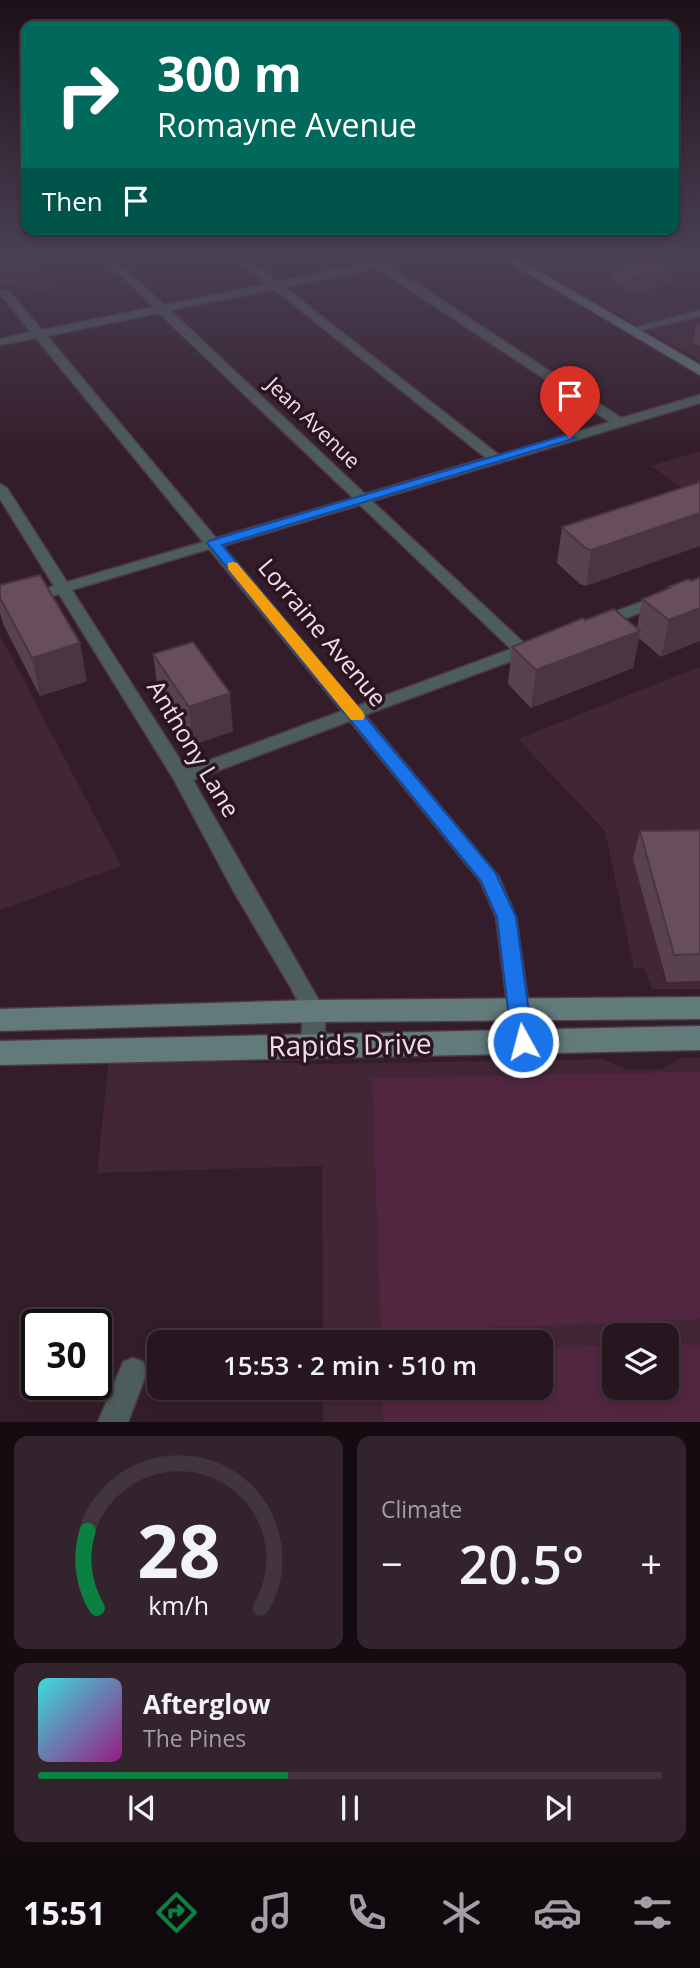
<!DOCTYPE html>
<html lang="en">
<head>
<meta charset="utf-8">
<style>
  body { margin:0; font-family:"Open Sans",sans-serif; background:#33232d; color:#f1f3f6; height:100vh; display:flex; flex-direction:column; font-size:26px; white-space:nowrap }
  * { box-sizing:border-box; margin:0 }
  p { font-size:23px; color:#a49fa5 }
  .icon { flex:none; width:38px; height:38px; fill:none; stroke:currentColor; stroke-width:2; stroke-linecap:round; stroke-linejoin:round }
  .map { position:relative; height:1422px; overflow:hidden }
  .drawer { display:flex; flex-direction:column; gap:14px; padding:14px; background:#150c12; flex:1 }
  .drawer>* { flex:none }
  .banner { position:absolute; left:21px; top:21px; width:658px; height:214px; border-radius:14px; box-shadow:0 4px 10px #0003,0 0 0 2px #43353e; background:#00695c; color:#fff; overflow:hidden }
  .tools { position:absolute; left:602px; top:1323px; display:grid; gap:14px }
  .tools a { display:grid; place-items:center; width:77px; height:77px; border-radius:14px; background:#271620; box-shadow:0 4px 10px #0003,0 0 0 2px #43353e; font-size:35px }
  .speed { position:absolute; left:21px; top:1309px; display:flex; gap:14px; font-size:35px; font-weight:700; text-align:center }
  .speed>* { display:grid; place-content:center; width:91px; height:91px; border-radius:50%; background:#271620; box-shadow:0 4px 10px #0003,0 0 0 2px #43353e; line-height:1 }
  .speed .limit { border:4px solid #111; border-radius:10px; background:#fff; color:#111 }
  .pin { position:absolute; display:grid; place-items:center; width:60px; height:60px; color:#fff; margin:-72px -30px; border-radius:50% 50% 50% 0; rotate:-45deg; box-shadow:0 0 7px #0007 }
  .pin .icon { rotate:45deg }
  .me { position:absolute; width:77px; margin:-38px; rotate:353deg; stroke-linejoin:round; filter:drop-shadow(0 0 5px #0008) }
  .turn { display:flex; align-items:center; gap:24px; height:147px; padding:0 21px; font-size:32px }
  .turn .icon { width:91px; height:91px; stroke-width:2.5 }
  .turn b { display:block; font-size:49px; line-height:60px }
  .then { display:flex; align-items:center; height:66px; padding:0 21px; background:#0003; gap:14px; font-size:26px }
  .big { font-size:52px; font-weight:600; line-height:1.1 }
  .drawer .widget { flex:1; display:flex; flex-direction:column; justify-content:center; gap:10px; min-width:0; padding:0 24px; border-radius:14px; background:#33232d }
  .drawer .dial { align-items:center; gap:0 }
  .dial svg { height:182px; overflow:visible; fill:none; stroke:#43353e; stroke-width:7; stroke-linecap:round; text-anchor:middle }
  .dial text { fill:#f1f3f6; stroke:none }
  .song { display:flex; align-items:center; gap:21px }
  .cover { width:84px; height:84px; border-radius:10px; background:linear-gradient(135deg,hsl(180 70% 55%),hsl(310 70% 35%)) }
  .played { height:7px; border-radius:4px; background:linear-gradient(90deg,#0b8043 40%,#43353e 40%) }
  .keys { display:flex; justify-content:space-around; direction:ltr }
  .heat { display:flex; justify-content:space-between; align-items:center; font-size:38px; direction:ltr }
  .drawer .tiles { flex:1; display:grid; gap:14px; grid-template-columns:1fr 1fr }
  .widget:last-child { grid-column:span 2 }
  .trip { position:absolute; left:147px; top:1330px; width:406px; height:70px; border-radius:14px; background:#271620; box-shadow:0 4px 10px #0003,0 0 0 2px #43353e; font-weight:600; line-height:70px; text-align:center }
  .menu { display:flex; height:112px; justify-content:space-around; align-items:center; background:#10090d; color:#a49fa5 }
  .menu .icon { width:49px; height:49px }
  .menu .current { color:#0b8043 }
  .menu b { font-size:32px; color:#f1f3f6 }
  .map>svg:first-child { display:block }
  .built { fill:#422636; fill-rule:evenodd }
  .green { fill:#522640 }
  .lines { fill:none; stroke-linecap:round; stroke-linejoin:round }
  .street-casing { stroke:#4e3844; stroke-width:3 }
  .secondary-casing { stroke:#4e3844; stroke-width:3 }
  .street { fill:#4d5c5c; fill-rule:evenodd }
  .secondary { fill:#627a7a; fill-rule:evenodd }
  .wall { fill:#59424e }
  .shaded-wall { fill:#493640 }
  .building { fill:#684d5b; stroke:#493640; stroke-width:2 }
  .route { fill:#1a73e8; stroke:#114b97; stroke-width:2 }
  .slow { fill:#f59e0b }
  .labels { text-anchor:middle; stroke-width:7; stroke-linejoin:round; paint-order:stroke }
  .far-street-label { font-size:21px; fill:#eedee6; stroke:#2a1420 }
  .street-label { font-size:24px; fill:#eedee6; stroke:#2a1420 }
  .near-street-label { font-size:28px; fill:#eedee6; stroke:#2a1420 }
</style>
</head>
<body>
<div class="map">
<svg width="700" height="1422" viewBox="0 0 700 1422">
  <rect width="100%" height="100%" fill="#341d2a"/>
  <!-- built -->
  <path class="built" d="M0,255H26L58,289L27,295L17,283L0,286Z
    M517,255H700V361Z
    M700,451V500L651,466Z
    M0,635L121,866L0,910Z
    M700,667V989H652L644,968H634L605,831L518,739Z
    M681,1058H700V1422H323V1388H541V1342H323L322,1166L97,1173L109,1059L322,1064L602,1059L628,1070L662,1069ZM614,1335H667V1388H614Z"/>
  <!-- green -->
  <path class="green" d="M700,1072V1319L381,1332L372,1078Z
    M667,1345H700V1422H383L382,1388H541V1348L614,1346V1388H667Z"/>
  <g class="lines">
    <defs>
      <path id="street" d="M100,255H110L164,305L267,284L232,255H243L278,282L370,263V259C374,259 378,260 382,261C395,262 414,255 429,255L428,257L388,265L621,418L700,395V403L372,501L525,644H536L538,648L536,652L365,715L499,877L516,917L534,1042L531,1049L523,1052L515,1049L512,1042L496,917L480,881L350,721L193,780L325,1011V1046L321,1053L313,1056L305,1053L301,1046L303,1011L291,988L234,892L173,778L59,594L0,612V602L54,586L0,499V484L7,488L67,582L203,542L36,338L0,345V339L31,332L1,295V291H9L42,330L154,307ZM377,268L610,422L499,455L284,287ZM274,289L486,458L365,494L170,310ZM159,313L353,498L216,538L47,336ZM360,505L511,649L357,706L223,546ZM209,549L342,711L186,769L72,590Z
        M700,310V316L632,333L626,330Z
        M700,580V590L605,626H593L591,623L593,620Z
        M133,1358L143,1362L147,1372L128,1422H98L123,1362Z"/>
      <path id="secondary" d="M497,255H511L700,365V375Z
        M700,997V1019L314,1022L0,1031V1009L314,1000Z
        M700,1026V1050L0,1065V1041Z"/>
    </defs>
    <!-- street casing -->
    <use href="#street" class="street-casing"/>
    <!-- secondary casing -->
    <use href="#secondary" class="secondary-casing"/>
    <!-- street -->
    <use href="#street" class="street"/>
    <!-- secondary -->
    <use href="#secondary" class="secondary"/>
  </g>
  <!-- wall -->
  <path class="wall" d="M615,266L672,283L630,293L613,282Z
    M700,323V346L693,342L696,325Z
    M700,482L586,586L580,584L557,563L562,527Z
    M689,579L661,657L639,638L633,668L531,708L508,684L512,647L585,620L637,628L642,599L667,589L668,587Z
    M0,598L87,681L40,696L3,624L0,613Z
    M153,654L233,731L193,745L158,692Z
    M700,830V981L667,982L633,859L640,831Z"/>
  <!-- shaded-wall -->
  <path class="shaded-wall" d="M675,267L672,283L630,293L632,277Z
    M700,513V546L586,586L591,550Z
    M700,608V641L661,657L669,620Z
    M640,631L633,668L531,708L536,670Z
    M80,643L87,681L40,696L32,658Z
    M230,693L233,731L193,745L189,707Z"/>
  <!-- building -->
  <path class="building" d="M656,257L675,267L632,277L615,266Z
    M700,482V513L603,546L591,550L585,548L562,527Z
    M40,575L80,643L32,658L0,598V585Z
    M700,577V608L669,620L642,599L670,588L668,587L689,579L691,581Z
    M614,609L640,631L536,670L512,647L583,618L585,620Z
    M193,642L230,693L189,707L153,654Z
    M700,830V954L674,955L640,831Z"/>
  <!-- sky -->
  <linearGradient id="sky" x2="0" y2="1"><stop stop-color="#1d1017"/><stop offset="0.56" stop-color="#4a4055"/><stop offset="1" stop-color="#4a4055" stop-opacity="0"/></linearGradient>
  <rect width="700" height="454" fill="url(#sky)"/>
  <!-- route -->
  <path class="route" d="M566,435L576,438L222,545L495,872L516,917L533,1042L530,1048L523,1051L516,1048L512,1042L497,917L481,881L207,543L209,541Z"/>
  <!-- slow -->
  <path class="slow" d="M233,562L237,563L363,712L365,716L363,720H351L228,569V563Z"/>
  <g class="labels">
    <!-- far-street labels -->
    <g class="far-street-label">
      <text transform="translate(313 423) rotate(44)" y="7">Jean Avenue</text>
    </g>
    <!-- street labels -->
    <g class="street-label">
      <text transform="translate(322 633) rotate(50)" y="8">Lorraine Avenue</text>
      <text transform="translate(193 749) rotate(59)" y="8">Anthony Lane</text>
    </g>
    <!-- near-street labels -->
    <g class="near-street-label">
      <text transform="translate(350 1045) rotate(-1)" y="10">Rapids Drive</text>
    </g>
  </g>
</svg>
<div class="tools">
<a><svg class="icon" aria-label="layers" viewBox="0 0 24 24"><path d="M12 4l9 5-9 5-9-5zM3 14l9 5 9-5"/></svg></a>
</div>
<div class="speed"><div class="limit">30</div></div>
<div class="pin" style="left:570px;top:438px;background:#d93025"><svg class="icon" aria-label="arrive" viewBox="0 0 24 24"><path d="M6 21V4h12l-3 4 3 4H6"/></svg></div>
<svg class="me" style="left:523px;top:1042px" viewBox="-20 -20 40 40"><circle r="17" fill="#1a73e8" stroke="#fff" stroke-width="3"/><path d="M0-11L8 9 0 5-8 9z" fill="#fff"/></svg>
<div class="trip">15:53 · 2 min · 510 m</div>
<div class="banner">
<div class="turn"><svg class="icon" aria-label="right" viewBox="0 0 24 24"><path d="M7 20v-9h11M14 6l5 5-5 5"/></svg><div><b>300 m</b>Romayne Avenue</div></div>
<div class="then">Then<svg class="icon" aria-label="arrive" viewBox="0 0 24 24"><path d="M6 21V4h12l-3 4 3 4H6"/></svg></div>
</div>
</div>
<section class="drawer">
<div class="tiles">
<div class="widget dial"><svg viewBox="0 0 100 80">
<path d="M14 69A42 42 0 1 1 86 69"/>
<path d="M14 69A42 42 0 0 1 10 35" stroke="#0b8043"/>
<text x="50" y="56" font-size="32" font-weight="700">28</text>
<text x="50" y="72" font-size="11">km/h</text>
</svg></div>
<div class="widget"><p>Climate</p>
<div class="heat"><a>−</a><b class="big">20.5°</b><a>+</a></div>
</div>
<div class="widget">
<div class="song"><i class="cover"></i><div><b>Afterglow</b><p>The Pines</p></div></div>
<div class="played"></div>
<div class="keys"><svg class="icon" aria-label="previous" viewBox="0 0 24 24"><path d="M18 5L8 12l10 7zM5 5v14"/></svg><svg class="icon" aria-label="pause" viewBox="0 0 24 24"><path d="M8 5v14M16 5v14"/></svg><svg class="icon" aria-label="next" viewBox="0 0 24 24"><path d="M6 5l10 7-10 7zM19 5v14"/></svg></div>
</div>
</div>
</section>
<nav class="menu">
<b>15:51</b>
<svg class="icon current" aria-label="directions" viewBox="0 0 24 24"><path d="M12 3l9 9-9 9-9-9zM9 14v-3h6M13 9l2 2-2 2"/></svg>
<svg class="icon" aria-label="music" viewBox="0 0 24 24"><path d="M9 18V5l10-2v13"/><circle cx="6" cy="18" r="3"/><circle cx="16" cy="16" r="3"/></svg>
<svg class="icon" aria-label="phone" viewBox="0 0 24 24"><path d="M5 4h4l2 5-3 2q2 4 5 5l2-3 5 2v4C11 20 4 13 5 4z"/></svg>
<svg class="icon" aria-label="climate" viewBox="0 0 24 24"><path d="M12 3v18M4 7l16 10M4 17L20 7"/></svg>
<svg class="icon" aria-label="car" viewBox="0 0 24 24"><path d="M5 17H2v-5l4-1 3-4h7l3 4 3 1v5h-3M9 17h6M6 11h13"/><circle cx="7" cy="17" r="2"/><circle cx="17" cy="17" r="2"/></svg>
<svg class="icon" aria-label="filters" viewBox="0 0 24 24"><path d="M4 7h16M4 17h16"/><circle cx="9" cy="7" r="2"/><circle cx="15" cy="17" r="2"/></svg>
</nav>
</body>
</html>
